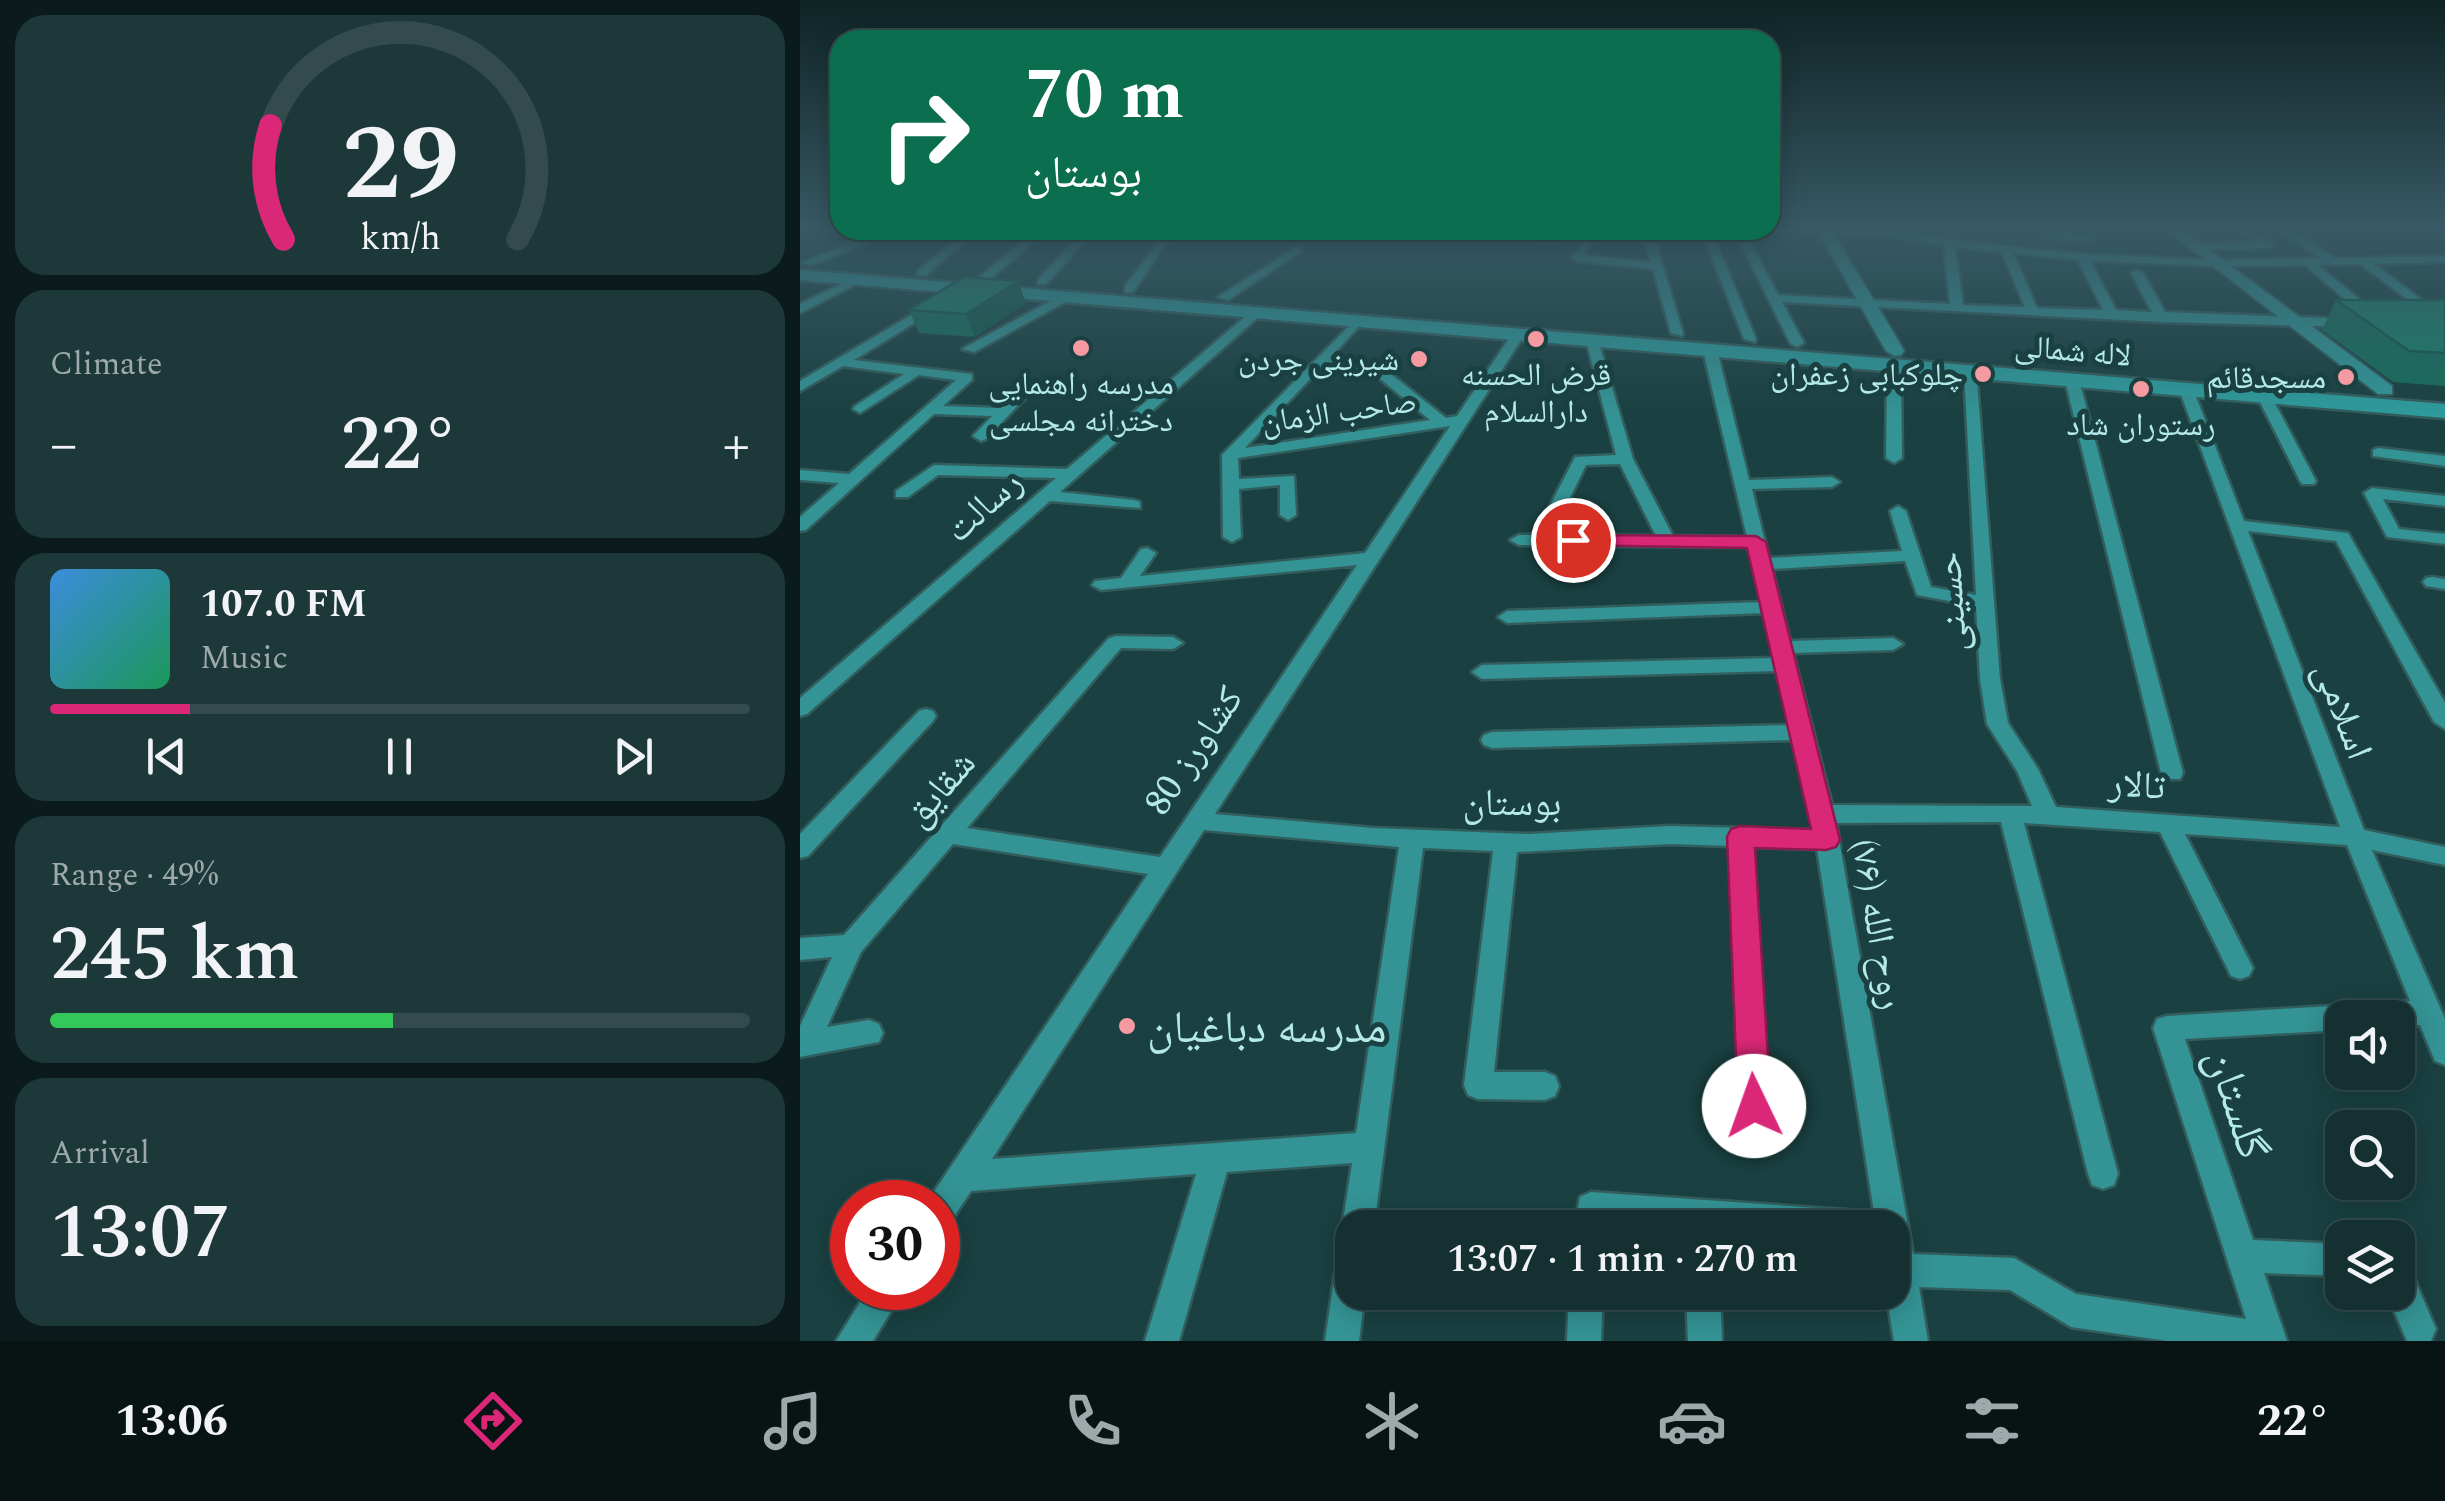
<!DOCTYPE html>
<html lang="en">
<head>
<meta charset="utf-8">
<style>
  body { margin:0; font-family:Spectral,"Noto Naskh Arabic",serif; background:#1d3839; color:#f1f3f6; height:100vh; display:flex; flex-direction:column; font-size:38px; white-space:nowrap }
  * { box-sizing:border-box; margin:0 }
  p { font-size:32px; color:#9da9ab }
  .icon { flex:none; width:55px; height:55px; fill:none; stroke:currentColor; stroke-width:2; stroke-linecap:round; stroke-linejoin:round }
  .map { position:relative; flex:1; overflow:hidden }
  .sheet { display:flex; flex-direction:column; gap:15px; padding:15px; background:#0b1a1b; width:800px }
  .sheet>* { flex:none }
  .hud { position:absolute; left:30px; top:30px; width:950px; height:210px; border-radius:30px; box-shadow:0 5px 25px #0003,0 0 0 2px #334b4d; background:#0b6e4f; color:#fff; overflow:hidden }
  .buttons { position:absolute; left:1525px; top:1000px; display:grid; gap:20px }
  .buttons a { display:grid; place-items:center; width:90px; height:90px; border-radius:20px; background:#143031; box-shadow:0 5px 25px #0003,0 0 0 2px #334b4d; font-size:50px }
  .speed { position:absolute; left:30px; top:1180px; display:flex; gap:20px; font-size:50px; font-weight:700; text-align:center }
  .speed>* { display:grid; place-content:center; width:130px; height:130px; border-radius:50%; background:#143031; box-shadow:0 5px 25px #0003,0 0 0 2px #334b4d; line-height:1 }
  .speed .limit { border:15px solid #d22; background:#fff; color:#111 }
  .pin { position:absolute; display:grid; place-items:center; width:85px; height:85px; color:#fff; margin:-42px; border:5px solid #fff; border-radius:50%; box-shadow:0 2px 10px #0007 }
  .me { position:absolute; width:110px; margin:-55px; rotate:357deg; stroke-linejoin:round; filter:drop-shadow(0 0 8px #0008) }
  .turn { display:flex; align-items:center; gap:35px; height:210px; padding:0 30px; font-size:45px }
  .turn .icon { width:130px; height:130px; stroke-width:2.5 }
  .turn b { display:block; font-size:70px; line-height:85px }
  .big { font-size:75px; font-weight:600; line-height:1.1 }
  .sheet .tile { flex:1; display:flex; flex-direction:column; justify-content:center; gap:15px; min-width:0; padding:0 35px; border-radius:30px; background:#1d3839 }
  .sheet .dial { align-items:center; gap:0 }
  .dial svg { height:260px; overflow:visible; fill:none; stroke:#334b4d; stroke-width:7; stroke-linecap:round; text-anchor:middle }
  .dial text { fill:#f1f3f6; stroke:none }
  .song { display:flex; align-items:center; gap:30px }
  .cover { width:120px; height:120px; border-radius:15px; background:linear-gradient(135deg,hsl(210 70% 55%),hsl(150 70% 35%)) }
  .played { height:10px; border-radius:5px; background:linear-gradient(90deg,#db2777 20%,#334b4d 20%) }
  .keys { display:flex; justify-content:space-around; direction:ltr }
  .heat { display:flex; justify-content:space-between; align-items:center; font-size:55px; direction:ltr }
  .charge { height:15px; border-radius:8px; background:linear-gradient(90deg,#34c759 49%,#334b4d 0) }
  .trip { position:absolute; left:535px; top:1210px; width:575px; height:100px; border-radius:30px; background:#143031; box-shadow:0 5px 25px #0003,0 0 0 2px #334b4d; font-weight:600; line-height:100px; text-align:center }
  .dock { display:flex; height:160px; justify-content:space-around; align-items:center; background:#081314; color:#9da9ab }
  .dock .icon { width:70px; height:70px }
  .dock .selected { color:#db2777 }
  .dock b { font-size:45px; color:#f1f3f6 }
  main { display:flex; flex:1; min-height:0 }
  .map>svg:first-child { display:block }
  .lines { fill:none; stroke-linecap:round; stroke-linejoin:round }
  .street-casing { stroke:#325d5d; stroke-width:5 }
  .secondary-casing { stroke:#325d5d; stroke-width:4 }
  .primary-casing { stroke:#325d5d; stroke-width:5 }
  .street { fill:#349394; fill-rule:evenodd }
  .secondary { fill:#319798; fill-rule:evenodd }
  .primary { fill:#2e9b9c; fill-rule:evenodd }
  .wall { fill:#176d5c }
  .shaded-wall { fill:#13594b }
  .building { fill:#1b7f6b; stroke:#13594b; stroke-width:2.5 }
  .route { fill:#db2777; stroke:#8e194d; stroke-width:2.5 }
  .poi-dot { fill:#f49aa0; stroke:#1a4041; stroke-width:4 }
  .labels { text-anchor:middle; stroke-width:10; stroke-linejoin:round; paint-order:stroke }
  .far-street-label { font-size:32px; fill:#b4e9e9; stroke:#1a4041 }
  .far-poi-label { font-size:32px; fill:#b4e9e9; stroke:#1a4041; text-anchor:end }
  .street-label { font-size:38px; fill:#b4e9e9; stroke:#1a4041 }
  .near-poi-label { font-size:45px; fill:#b4e9e9; stroke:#1a4041; text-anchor:start }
  .near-street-label { font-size:45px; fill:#b4e9e9; stroke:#1a4041 }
</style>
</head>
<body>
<main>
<section class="sheet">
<div class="tile dial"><svg viewBox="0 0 100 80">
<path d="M14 69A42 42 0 1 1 86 69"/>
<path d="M14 69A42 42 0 0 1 10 34" stroke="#db2777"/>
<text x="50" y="56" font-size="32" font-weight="700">29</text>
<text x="50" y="72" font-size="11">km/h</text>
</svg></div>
<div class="tile"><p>Climate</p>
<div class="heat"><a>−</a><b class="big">22°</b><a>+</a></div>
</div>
<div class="tile">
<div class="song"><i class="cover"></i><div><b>107.0 FM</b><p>Music</p></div></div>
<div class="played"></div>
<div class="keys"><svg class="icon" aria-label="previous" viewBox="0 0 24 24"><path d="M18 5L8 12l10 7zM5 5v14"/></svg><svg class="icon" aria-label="pause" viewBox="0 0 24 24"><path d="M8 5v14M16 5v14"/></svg><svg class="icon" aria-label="next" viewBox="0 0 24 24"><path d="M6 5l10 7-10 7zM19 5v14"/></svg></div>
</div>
<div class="tile"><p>Range · 49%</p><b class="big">245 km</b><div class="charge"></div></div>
<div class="tile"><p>Arrival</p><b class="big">13:07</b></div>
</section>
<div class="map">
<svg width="1645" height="1341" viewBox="0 0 1645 1341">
  <rect width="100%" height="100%" fill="#1a4041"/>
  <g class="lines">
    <defs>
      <path id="street" d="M973,228L1096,230L1149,240L1282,254L1417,260L1520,258L1476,228H1488L1535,258L1645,256V262L1574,264L1645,317V327L1560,264L1518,265L1576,313V319H1568L1505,265L1417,266L1290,261L1316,310L1352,312L1331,273L1337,270L1343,273L1365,312L1550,319L1556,323L1550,327L1362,322L982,302L1004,343L997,347L990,343L934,230H944L978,295L1150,304L1144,245L1096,236L978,231ZM1155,247L1202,252L1225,307L1163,305ZM1213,253L1278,260L1303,310L1237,308Z
        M1436,228H1449L1475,245L1470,248L1396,250L1390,247L1396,244L1457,242Z
        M1531,228H1645V230L1536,231Z
        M85,230H100L12,265L2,263Z
        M167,230H178L126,275H118V271Z
        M236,230H248L189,280H181V276Z
        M284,230H295L246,284H238V280Z
        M735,230H745L743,234H763L768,237C760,243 739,243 731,237Z
        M842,230H852L883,333L882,336L871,333L853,269L777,261L771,258L786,241L791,244L784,255L851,262Z
        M901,230H911L956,339L955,342L944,339Z
        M1248,232L1287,236L1292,239L1287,242L1244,237V233Z
        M365,234L370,237L333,292H325V286Z
        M496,247L502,250L500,252L428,300L418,297Z
        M54,278L64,280L0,313V304Z
        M265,293L271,297L269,300L174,352L162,349Z
        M135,301L141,305L139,308L54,360L172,374V380L143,406L201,408L218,390L230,393L186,439L181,441L173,436L192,416L134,414L6,530L0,531V517L39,483L0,480V470L49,474L156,380L119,375L60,413L53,409L55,406L104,374L43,366L0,391V381Z
        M453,310L463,313L260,492L334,500L340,502V508L250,501L7,714L0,716V698L256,478L138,475L108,497H96V491L134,465L267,469Z
        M558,317L564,321L530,358L581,366L646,418L657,416L714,331L725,334L415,814L573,828L729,834L870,826L1014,830L994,740L692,748L684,745L681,740L684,735L692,732L990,725L978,671L682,679L672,672L682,665L975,658L964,613L707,623L698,617L707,611L962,602L949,547L719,545L710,540L719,535H735L775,457L816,455L786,340L792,336L798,340L833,459L873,536L947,537L903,350L910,346L917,350L949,480L1032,477L1040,482L1032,487L952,489L969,558L1102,551L1090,511L1098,506L1106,511L1131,587L1176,595L1164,371L1176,368L1200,679L1208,723L1238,769L1256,807L1540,827L1379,389L1381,386L1393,389L1444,521L1548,533L1645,703V729L1634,722L1536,541L1448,531L1564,830L1645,847V865L1572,850L1645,1019V1065L1635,1061L1620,1025L1598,1026V1018H1542V1030L1385,1039L1453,1240L1542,1244V1276L1464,1273L1487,1341H1367L1271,1327L1210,1290L1119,1287L1128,1341H1094L1086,1292H1092V1228L806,1225V1228H774L780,1197L791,1192L1074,1212L1017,849L953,847L969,1107L964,1117L954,1121L944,1117L939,1107L930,846L870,844L717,852L694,1072H745L755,1076L759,1086L755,1096L745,1100L678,1099L668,1095L664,1085L693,851L623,848L574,1228H552V1242L547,1239L542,1228L552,1163L427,1172L379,1341H345L396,1174L171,1191L149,1224L138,1229V1202H127L348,874L153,844L61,952L27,1027L69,1020L79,1024L83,1033L79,1042L0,1057V1026L32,957L0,960V938L44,935L133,835L136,828L141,826L309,638L316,636L373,637L383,643L373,649L321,648L167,828L360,857L557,565L301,590L292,585L295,581L321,578L341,549L347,548L356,553L340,576L565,553L650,426L438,458L439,479L494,476L496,515L488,520L480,515V485L439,489L441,537L432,542L423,537L422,455ZM523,365L572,372L630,420L445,448ZM820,464L856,536L752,535L786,465ZM1105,561L1117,595L1176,606L1180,679L1187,724L1217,771L1232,806L1032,805L993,653L1093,650L1103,644L1093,638L990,641L972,569ZM1201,822L1288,1174L1292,1185L1303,1189L1314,1185L1318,1174L1224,823L1360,832L1431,976L1440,979L1449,976L1453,968L1385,834L1547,845L1610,1001L1367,1016L1357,1019L1353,1028L1446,1319L1276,1294L1214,1258L1113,1254L1036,823ZM404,830L599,847L556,1133L192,1159Z
        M1094,361L1101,365L1102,458L1094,463L1086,458L1087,365Z
        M1272,376L1279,380L1383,773L1380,779H1364L1361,773L1265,380Z
        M1464,392L1471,396L1516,481L1514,484H1502L1500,481L1457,396Z
        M1578,448L1645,456V466L1573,456V450Z
        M1572,488L1645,496V506L1583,499L1599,529L1645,534V544L1587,537L1564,493Z
        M1632,577L1645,579V589L1626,586L1623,582L1626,578Z
        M126,709L133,711L136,716L133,721L8,856L0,858V834L119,711Z
        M552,1250V1292H565L559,1341H525L536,1266L540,1254Z
        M1598,1265L1610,1269L1636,1329L1631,1341H1607L1586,1292H1598Z
        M69,1288H105L73,1341H36Z
        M769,1292H803L801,1341H767Z
        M886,1292H920L922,1341H888Z"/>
      <path id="secondary" d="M0,228H8L0,233Z
        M1016,228H1030L1095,335L1104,351L1101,355L1095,356L1086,351Z
        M1364,228H1380L1592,386V394H1578Z"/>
      <path id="primary" d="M0,270L1645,404V418L0,280Z"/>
    </defs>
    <!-- street casing -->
    <use href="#street" class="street-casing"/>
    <!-- secondary casing -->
    <use href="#secondary" class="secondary-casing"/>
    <!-- primary casing -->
    <use href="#primary" class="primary-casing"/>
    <!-- street -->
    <use href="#street" class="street"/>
    <!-- secondary -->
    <use href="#secondary" class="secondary"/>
    <!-- primary -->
    <use href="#primary" class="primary"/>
  </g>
  <!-- wall -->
  <path class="wall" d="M1536,300H1645V386L1593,382L1522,330Z
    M226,303L175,337L119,333L109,310Z"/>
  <!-- shaded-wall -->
  <path class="shaded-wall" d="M218,281L226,303L175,337L166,314Z"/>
  <!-- building -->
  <path class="building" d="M164,277L218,281L166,314L109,310Z
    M1536,300H1645V353L1609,351Z"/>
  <!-- sky -->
  <linearGradient id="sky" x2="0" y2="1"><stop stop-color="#0e2324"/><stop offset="0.55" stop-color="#385965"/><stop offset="1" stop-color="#385965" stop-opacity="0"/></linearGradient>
  <rect width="1645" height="416" fill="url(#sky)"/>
  <!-- route -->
  <path class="route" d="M773,535L956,536L966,542L1040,840L1036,847L1026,850L955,848L971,1106L966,1118L954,1122L942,1118L938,1106L927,837L931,829L940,826L1011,829L947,548L766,545V536Z"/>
  <!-- markers -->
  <g class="poi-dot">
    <circle cx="736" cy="339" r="10"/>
    <circle cx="281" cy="348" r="10"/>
    <circle cx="619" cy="359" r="10"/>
    <circle cx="1183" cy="374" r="10"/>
    <circle cx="1546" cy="377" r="10"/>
    <circle cx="1341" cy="389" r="10"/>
    <circle cx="327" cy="1026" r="10"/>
  </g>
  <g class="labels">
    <!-- far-street labels -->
    <g class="far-street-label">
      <text transform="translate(1273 350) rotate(5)" y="11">لاله شمالی</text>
      <text transform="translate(539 411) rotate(-8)" y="11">صاحب الزمان</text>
    </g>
    <!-- far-poi labels -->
    <g class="far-poi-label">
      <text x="599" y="370">شیرینی جردن</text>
      <text x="736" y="385" text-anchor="middle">قرض الحسنه<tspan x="736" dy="37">دارالسلام</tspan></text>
      <text x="1163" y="385">چلوکبابی زعفران</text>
      <text x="1526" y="388">مسجدقائم</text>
      <text x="281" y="394" text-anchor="middle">مدرسه راهنمایی<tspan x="281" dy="37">دخترانه مجلسی</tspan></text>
      <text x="1341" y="435" text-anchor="middle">رستوران شاد</text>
    </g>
    <!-- street labels -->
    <g class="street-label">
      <text transform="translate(183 505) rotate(-42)" y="13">رسالت</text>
      <text transform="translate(1150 602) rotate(-94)" y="13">حسینی</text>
      <text transform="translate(1544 710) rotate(69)" y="13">اسلامی</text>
      <text transform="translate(393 750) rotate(-56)" y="13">کشاورز 80</text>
      <text transform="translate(1337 784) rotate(4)" y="13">تالار</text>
      <text transform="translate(139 788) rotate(-49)" y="13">شقایق</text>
      <text x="712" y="815">بوستان</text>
      <text transform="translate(1079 924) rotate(80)" y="13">روح الله (۷۶)</text>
    </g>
    <!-- near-poi labels -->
    <g class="near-poi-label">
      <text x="347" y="1042">مدرسه دباغیان</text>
    </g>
    <!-- near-street labels -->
    <g class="near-street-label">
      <text transform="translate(1439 1103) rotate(72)" y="16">گلستان</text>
    </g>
  </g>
</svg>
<div class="buttons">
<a><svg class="icon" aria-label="sound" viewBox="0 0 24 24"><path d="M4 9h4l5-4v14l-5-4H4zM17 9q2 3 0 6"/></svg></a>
<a><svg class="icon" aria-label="search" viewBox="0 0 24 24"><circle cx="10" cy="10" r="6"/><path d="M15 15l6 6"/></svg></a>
<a><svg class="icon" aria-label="layers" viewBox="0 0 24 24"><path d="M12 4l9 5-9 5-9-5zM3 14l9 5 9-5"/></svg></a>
</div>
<div class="speed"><div class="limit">30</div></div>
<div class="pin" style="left:773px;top:540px;background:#d93025"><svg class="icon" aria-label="arrive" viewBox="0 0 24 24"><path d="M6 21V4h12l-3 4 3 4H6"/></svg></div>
<svg class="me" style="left:954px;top:1106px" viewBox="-20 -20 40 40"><circle r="19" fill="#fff"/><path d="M0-13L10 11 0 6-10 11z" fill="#db2777"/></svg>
<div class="trip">13:07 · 1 min · 270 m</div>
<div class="hud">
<div class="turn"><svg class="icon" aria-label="right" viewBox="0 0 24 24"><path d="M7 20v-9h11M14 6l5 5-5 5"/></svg><div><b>70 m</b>بوستان</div></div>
</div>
</div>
</main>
<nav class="dock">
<b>13:06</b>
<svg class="icon selected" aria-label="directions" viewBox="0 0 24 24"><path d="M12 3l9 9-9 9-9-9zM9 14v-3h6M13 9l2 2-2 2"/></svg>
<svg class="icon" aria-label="music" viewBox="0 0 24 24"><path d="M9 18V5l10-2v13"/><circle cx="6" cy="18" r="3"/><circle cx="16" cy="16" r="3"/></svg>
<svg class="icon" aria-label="phone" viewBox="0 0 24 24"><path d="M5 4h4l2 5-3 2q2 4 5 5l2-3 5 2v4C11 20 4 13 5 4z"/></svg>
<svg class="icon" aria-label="climate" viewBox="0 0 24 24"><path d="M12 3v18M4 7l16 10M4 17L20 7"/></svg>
<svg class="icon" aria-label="car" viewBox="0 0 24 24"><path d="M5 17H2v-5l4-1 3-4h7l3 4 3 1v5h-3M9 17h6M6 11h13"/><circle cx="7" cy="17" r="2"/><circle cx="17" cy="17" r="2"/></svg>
<svg class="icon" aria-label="filters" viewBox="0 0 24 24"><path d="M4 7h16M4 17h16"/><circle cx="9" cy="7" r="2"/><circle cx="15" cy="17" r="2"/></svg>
<b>22°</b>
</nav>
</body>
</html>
